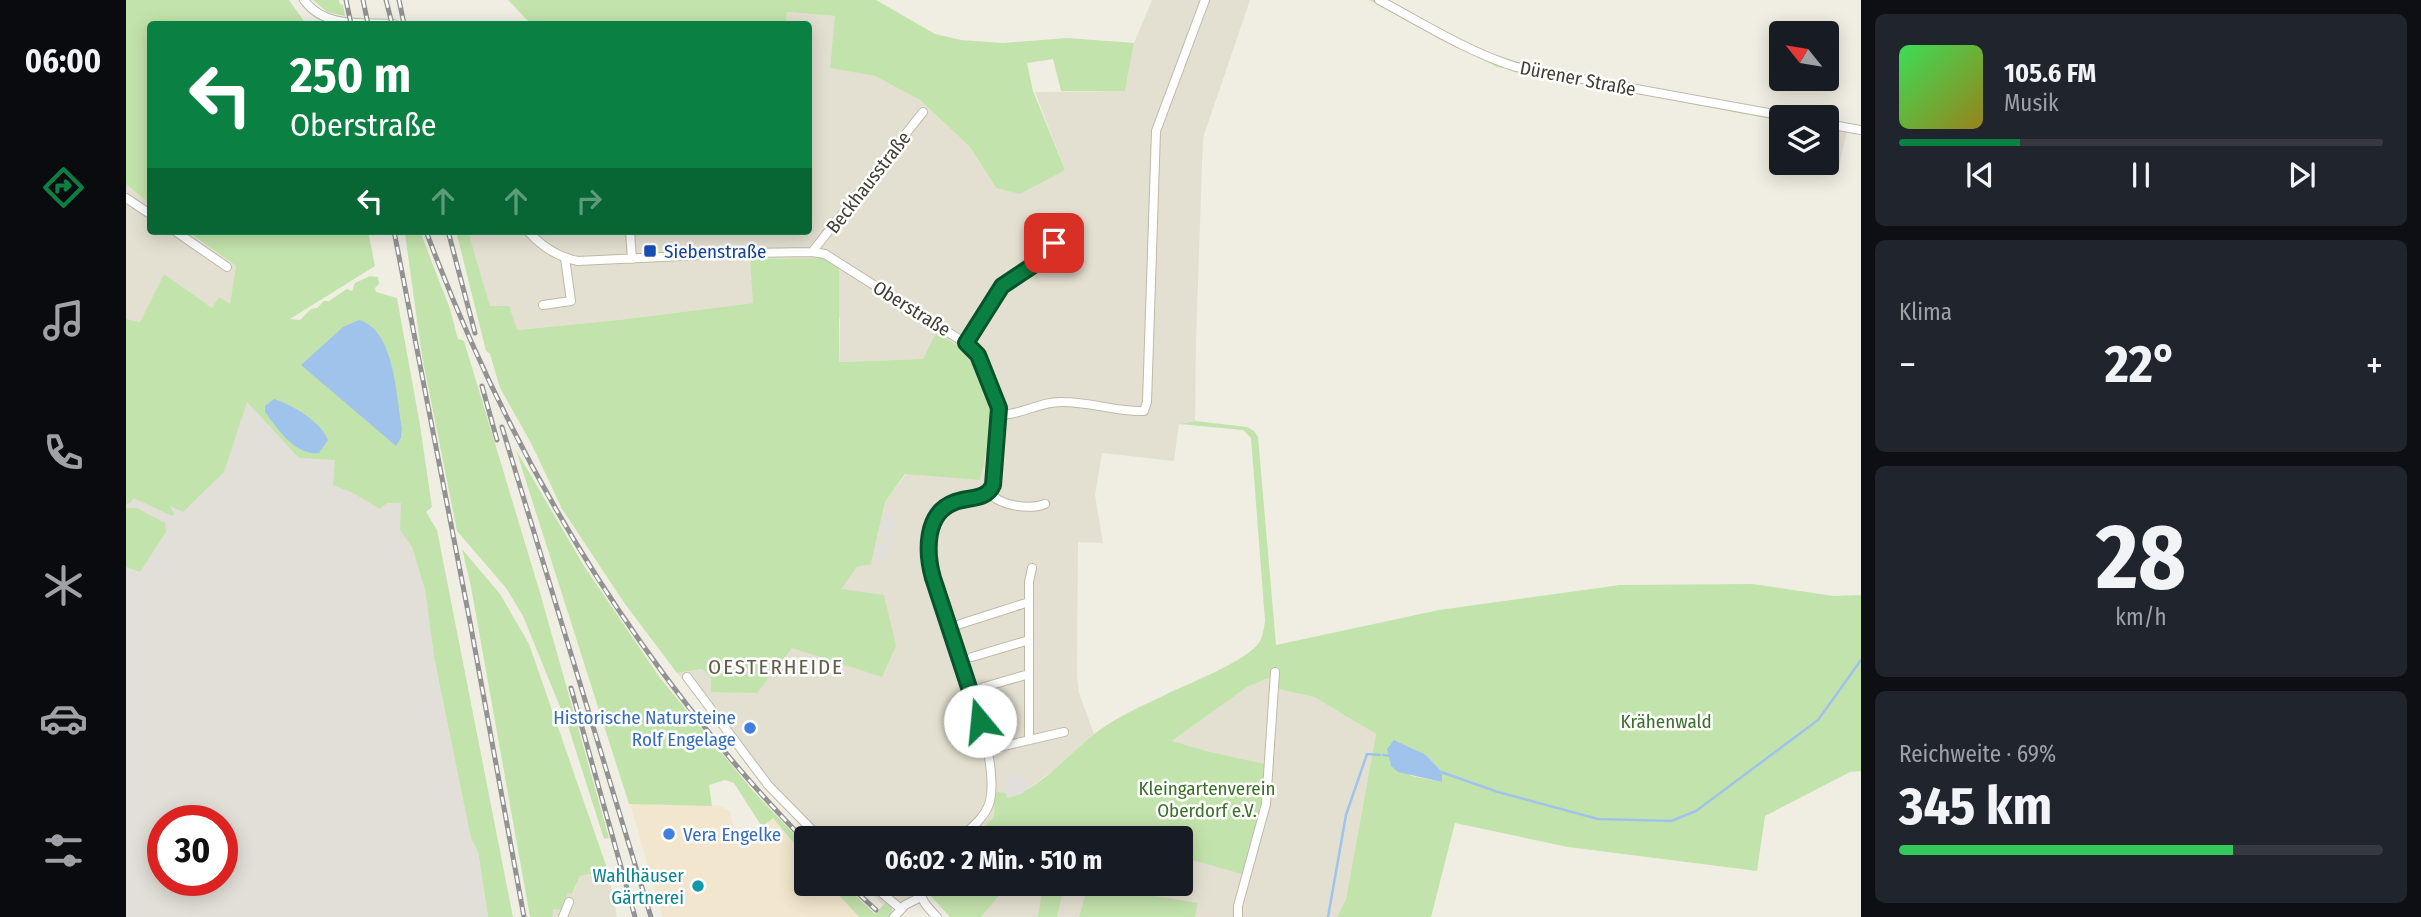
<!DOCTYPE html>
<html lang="de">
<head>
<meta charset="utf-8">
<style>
  body { margin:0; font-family:"Fira Sans Condensed",sans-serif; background:#20242c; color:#f1f3f6; height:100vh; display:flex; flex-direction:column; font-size:26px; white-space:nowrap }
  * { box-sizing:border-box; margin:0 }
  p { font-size:23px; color:#9ea1a6 }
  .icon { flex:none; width:38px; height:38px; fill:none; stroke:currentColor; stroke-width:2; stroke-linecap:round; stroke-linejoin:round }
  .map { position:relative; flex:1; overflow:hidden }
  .drawer { display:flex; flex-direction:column; gap:14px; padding:14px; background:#0d0f14; width:560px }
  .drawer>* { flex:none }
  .top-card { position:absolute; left:21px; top:21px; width:665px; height:214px; border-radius:7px; box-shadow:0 4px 18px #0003; background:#0b8043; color:#fff; overflow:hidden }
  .needle { width:46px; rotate:300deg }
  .tools { position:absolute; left:1643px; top:21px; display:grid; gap:14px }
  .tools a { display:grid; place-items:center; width:70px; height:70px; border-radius:7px; background:#171b24; box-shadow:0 4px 18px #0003; font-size:35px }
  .speed { position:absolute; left:21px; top:805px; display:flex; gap:14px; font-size:35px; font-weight:700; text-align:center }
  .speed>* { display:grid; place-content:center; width:91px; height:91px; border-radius:50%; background:#171b24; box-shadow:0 4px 18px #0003; line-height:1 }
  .speed .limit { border:10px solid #d22; background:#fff; color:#111 }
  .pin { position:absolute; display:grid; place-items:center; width:60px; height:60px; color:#fff; margin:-30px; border-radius:14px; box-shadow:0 4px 10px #0006 }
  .me { position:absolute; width:77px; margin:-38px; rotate:343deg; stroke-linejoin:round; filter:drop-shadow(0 0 5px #0008) }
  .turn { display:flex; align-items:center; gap:24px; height:147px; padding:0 28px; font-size:32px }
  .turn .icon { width:91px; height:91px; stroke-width:2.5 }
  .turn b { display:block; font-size:49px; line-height:60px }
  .lanes { display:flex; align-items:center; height:66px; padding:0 28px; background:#0003; justify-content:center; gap:35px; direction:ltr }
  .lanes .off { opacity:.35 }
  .big { font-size:52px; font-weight:700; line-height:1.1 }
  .drawer .tile { flex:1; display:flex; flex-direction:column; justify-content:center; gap:10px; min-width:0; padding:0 24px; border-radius:10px; background:#20242c }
  .drawer .dial { align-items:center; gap:0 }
  .dial b { font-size:91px; line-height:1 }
  .song { display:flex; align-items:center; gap:21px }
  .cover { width:84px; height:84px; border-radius:10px; background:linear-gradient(135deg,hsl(130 70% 55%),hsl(50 70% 35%)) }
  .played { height:7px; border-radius:4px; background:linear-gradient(90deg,#0b8043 25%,#363941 25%) }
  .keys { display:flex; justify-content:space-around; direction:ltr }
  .heat { display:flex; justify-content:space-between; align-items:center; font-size:38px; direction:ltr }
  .charge { height:10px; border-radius:5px; background:linear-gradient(90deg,#34c759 69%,#363941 0) }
  .trip { position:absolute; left:668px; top:826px; width:399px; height:70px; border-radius:7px; background:#171b24; box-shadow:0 4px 18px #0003; font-weight:700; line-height:70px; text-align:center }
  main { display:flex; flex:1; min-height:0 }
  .dock { display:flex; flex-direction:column; width:126px; justify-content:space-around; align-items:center; background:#090b0e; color:#9ea1a6 }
  .dock .icon { width:49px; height:49px }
  .dock .on { color:#0b8043 }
  .dock b { font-size:32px; color:#f1f3f6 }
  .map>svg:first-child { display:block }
  .residential { fill:#e4e0d1 }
  .commercial { fill:#f2e7ce }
  .industrial { fill:#e2dfd8; fill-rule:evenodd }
  .green { fill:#c3e3ac; fill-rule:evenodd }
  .parking { fill:#e1dfdb }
  .water { fill:#a0c3ec }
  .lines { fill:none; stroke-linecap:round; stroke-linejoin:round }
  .stream { stroke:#a0c3ec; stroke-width:2.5 }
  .minor-casing { stroke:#beb9a9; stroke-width:10 }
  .minor { stroke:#fff; stroke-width:8 }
  .rail-casing { stroke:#929292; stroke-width:5 }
  .rail { stroke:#fff; stroke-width:2.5; stroke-dasharray:8; stroke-linecap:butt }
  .route-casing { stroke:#07532c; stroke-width:18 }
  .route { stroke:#0b8043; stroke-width:12 }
  .transit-dot { fill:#1a4fb4; stroke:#fff; stroke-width:2.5 }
  .shop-dot { fill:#3f7fe0; stroke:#fff; stroke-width:2.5 }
  .culture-dot { fill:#0f9aa8; stroke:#fff; stroke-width:2.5 }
  .labels { text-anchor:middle; stroke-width:5; stroke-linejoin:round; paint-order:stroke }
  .street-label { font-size:19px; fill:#413e33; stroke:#fff }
  .transit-label { font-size:19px; fill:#164399; stroke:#fff; text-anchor:start }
  .shop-label { font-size:19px; fill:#366cbe; stroke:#fff; text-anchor:end }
  .park-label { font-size:19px; fill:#3c6f2a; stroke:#fff }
  .culture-label { font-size:19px; fill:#0d838f; stroke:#fff; text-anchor:end }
  .neighbourhood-label { font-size:21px; letter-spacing:2px; fill:#645d4b; stroke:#fff }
</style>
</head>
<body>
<main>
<nav class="dock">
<b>06:00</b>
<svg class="icon on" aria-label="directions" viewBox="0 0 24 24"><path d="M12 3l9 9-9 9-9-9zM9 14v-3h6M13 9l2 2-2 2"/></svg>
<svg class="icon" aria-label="music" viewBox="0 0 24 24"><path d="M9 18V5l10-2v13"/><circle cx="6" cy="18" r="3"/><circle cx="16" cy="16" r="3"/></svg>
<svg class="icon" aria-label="phone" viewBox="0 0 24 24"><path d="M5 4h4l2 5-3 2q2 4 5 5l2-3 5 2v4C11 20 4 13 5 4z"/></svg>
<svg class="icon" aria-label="climate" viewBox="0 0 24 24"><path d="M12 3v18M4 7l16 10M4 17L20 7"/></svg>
<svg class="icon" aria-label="car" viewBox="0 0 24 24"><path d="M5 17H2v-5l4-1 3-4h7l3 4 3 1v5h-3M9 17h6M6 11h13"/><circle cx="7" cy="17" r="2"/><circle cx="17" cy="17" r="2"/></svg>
<svg class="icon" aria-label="filters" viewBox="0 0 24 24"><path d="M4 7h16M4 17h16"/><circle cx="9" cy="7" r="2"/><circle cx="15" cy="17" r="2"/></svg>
</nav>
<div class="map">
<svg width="1735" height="917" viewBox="0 0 1735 917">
  <rect width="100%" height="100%" fill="#f0eee2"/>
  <!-- residential -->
  <path class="residential" d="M1026,0H1124L1077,138L1070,341L1069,421L1053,424L1048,461L976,453L969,495L977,543L952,542L951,676L953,693L968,734L933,766L895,794L846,838H690L665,813L551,673L576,669L585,678V692L666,648L731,567L745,563L759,502L780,474L798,359L713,362L714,320L695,258L624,259L628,303L492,320L391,330L364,307L342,231H682V24H660L661,12L710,16L704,67L749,76L794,100L844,147L870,188L939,170L909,92L999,91L1008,43Z
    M1701,127L1721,131L1712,171L1665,167L1666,163H1701Z
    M0,184L24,204V231H60L110,266L104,305L14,322L0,319Z
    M1145,677L1152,689L1188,697L1250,734L1220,899L1211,917H1069L1072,904L961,888L953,917H855L883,884H1055V838H923L929,831L1046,741L1121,687Z
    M482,871L491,917H426V909H437L442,893H447L454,876Z
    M736,884H802L801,892L786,896L777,902L763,898L757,905Z"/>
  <!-- commercial -->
  <path class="commercial" d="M504,804L592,805L604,811L609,836L617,841H633L636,827L647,818L681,859V884H703L733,917H537Z"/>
  <!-- industrial -->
  <path class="industrial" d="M0,319L133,346L297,461L283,528L286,547L299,590L308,657L345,839L352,851L362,917H0ZM37,821H96V880H37Z"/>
  <!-- green -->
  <path class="green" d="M0,0H163L180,24H24V204L0,184Z
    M187,0H213L214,4L217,5L219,16L201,12Z
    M382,0H750L809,34L835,40L877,43L941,38L1008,43L999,91H935L927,59L901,63L907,91L939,170L894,194L870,188L844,147L794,100L749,76L704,68L709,16L661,12L660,24H459L458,21L438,24H405Z
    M1243,0H1263L1335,40L1362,52L1398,64L1685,117H1656L1655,121L1371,67Z
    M61,231H242L249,266L164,319L174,320L185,309L191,308L198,301H203L221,289L226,291L229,283L244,276L252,277L253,284L249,288L250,292L271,298L294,425L306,507L300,512L311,530L387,917H362L352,851L345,839L308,657L299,590L286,547L274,530L275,503H261L254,509L227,493L207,485L209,460L173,458L121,402L98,472L57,512L44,506L48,514L46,516L8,498L4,503L0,504V319L14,322L38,274L86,308L93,297L104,304L110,266Z
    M294,231L324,309L332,339L338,341L415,596L483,838L478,839L443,729L397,616L380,588L331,531L296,356L279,234Z
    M330,231H342L364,306H383L391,330L492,320L627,303L624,259L695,258L713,267V362L797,359L811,331L846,357L868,416L854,480L779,474L759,502L745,564L731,567L715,589L758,595L770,646L756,677L666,648L631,693L585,692V678L576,669L551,673L499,604L436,509L406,445L374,388L364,354L360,351Z
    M1069,421L1121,427L1128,431L1132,437L1150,645L1313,610L1494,585L1626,584L1708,596L1735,595V771L1724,772L1639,816L1631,871L1442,847L1329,823L1305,917H1211L1220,899L1250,734L1188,697L1152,689L1145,677L1121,687L1046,741L1080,751L1138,764L1137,796L1116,874L1055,857V838H927L928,832L923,838H846L868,817L869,792L880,793L882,798C916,787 940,757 967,735C985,720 1015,706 1037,696C1058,685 1123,661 1134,641C1137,636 1138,627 1139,621L1125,438L1117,430L1053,424ZM1263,755H1300L1316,772V782L1286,776L1265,766Z
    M390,450L458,566L534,678L627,791L681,848V859L647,818L636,827L608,783L599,780L583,785L586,806L503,804Z
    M0,508H11L39,523L40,532L14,572L0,567Z
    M336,549L374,594L403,644L482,871L454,876L446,894L442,893L437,910L427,909L426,917H404L345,587Z
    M703,884H717L749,914L761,901L766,905V914L763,917H733Z
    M802,884H883L855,917H824L801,892Z
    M917,884H938L931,917H912Z
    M958,884H1018L1016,894L1072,903L1069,917H953L961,888L975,887Z"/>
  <!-- parking -->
  <path class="parking" d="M757,513L772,516L761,560L748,558L751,544L758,545L761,543L763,534L753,532Z
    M893,774L904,787L895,794L881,798L877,780Z"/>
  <!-- water -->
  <path class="water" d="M233,320C269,330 270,396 276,428L275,438L270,446L175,365L217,327Z
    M148,399C167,405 195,422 202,440L193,453C169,456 152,429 139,412V406Z
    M1268,740L1300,755L1316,772V782L1272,772L1265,766L1261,749Z"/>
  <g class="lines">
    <!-- stream -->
    <path class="stream" d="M1257,755L1265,756
      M1315,772L1372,792L1472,819L1545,821L1570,811L1692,720L1735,660
      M1202,917L1220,815L1241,754L1254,755"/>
    <defs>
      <path id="minor" d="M178,0C199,29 237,22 268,24
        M1253,0C1298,24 1342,52 1390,67L1664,117
        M1701,124L1735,130
        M0,198L24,214
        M49,231L101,267
        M402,231C416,247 431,257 452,261L619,253L686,252L699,254L847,348L852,355L872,408L874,415L865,490L859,495L828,502L812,515L802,546L803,562L807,578C825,628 875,753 864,801C860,817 845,828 834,838
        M504,231L506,259
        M686,252L797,112
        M417,305L445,301L439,258
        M840,343L876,286L896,275L923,252L933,232L934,222
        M874,415C895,415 915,401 937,402C965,402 991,412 1018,411L1021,402L1030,131L1079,0
        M863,492C873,506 904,510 919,504
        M825,627L903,602
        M846,657L903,640
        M561,677L642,785L694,838
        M858,687L903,674
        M903,740V582L906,568
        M861,750L938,732
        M745,884L775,909
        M794,884C793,899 801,907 811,917
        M437,917L443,902
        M768,917L779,905L795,897
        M1112,917V906L1140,804L1149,672"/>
    </defs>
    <!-- minor casing -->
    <use href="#minor" class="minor-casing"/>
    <!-- minor -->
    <use href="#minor" class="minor"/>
    <defs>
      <path id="rail" d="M220,0L225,24
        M237,0L242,24
        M260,0L266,24
        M273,0L278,24
        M268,231L344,622L398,917
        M300,231C386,461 509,666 681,843
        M322,231L349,333
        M356,386L371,440
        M376,427L525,917
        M445,688L509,917
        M722,884L750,910"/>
    </defs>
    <!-- rail casing -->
    <use href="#rail" class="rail-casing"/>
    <!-- rail -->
    <use href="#rail" class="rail"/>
  </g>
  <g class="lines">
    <defs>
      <path id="route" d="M854,721L807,578C800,553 798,513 829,502C842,497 861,500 867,485L873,408L852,355L840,343L876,286L915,260L928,243"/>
    </defs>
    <!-- route casing -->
    <use href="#route" class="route-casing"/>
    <!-- route -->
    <use href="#route" class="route"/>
  </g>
  <!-- markers -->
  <rect class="transit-dot" x="517" y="244" width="14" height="14" rx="3.5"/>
  <g class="shop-dot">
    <circle cx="624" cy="728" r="7"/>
    <circle cx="543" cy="834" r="7"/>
  </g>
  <circle class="culture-dot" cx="572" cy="886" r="7"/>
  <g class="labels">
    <!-- street labels -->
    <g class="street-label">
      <text transform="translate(1452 78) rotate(11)" y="7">Dürener Straße</text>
      <text transform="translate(742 182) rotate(-52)" y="7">Beckhausstraße</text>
      <text transform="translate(786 308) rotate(32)" y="7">Oberstraße</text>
    </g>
    <!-- transit labels -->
    <g class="transit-label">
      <text x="538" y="258">Siebenstraße</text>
    </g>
    <!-- shop labels -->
    <g class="shop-label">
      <text x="610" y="724">Historische Natursteine<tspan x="610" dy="22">Rolf Engelage</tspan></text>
      <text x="557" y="841" text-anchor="start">Vera Engelke</text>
    </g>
    <!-- park labels -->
    <g class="park-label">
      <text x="1540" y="728">Krähenwald</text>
      <text x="1081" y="795">Kleingartenverein<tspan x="1081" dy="22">Oberdorf e.V.</tspan></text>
    </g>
    <!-- culture labels -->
    <g class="culture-label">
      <text x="558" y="882">Wahlhäuser<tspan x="558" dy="22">Gärtnerei</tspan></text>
    </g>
    <!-- neighbourhood labels -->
    <g class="neighbourhood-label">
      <text x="650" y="674">OESTERHEIDE</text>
    </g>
  </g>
</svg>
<div class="tools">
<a><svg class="needle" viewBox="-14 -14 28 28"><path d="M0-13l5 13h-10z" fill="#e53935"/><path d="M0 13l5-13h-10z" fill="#9ea1a6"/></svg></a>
<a><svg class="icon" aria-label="layers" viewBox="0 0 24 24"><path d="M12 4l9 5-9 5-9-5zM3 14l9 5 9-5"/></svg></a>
</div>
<div class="speed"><div class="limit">30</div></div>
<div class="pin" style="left:928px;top:243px;background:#d93025"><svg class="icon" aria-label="arrive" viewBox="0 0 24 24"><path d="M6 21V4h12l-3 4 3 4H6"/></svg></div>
<svg class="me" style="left:854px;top:721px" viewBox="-20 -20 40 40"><circle r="19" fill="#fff"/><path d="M0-13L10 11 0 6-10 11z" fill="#0b8043"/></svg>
<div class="trip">06:02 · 2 Min. · 510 m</div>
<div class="top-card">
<div class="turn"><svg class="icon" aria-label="left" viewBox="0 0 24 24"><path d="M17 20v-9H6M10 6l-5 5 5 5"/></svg><div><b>250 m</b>Oberstraße</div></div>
<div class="lanes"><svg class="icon" aria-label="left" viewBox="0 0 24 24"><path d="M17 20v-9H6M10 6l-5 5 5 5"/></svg><svg class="icon off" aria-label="ahead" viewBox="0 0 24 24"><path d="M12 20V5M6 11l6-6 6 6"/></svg><svg class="icon off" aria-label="ahead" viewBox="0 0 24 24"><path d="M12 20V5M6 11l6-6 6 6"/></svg><svg class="icon off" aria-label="right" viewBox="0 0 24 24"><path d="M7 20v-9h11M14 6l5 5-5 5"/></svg></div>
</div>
</div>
<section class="drawer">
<div class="tile">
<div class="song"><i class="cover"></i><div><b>105.6 FM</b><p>Musik</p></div></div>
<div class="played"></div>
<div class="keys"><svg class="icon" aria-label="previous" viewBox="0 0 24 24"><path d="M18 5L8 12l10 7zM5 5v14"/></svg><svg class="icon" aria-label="pause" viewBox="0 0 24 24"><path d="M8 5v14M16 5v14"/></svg><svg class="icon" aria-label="next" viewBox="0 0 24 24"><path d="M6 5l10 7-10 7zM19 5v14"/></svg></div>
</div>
<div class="tile"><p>Klima</p>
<div class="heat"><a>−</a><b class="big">22°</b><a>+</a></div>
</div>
<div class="tile dial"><b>28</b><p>km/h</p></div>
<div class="tile"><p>Reichweite · 69%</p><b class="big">345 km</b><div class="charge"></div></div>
</section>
</main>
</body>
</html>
